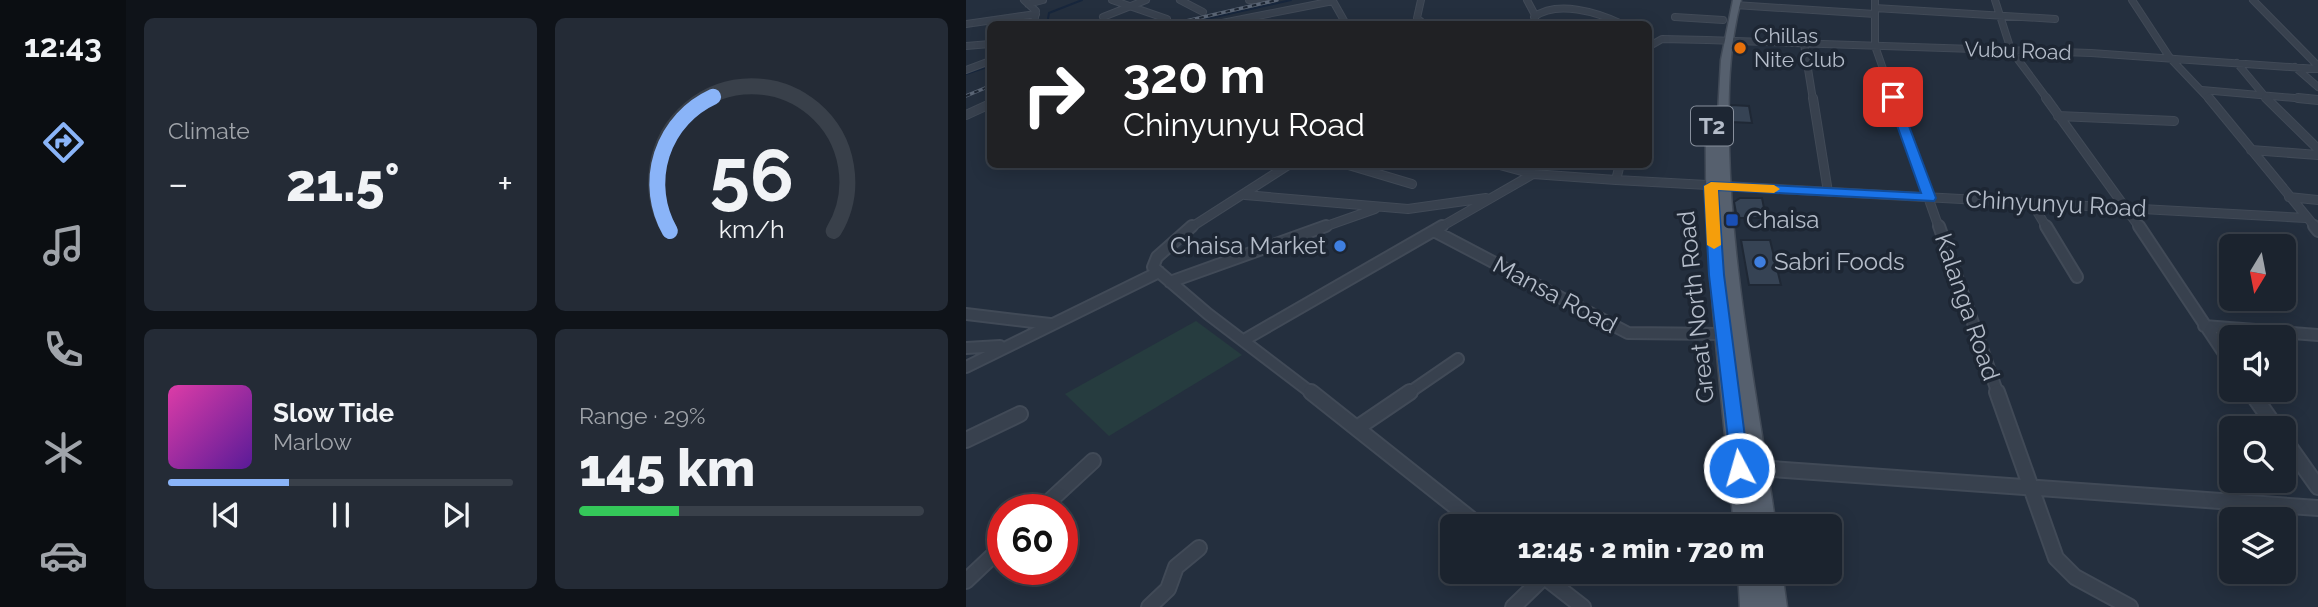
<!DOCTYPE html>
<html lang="en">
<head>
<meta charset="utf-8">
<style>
  body { margin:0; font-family:Raleway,sans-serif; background:#242b36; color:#f1f3f6; height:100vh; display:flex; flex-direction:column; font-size:26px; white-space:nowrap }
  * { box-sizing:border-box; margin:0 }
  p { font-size:23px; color:#a0a4aa }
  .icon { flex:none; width:38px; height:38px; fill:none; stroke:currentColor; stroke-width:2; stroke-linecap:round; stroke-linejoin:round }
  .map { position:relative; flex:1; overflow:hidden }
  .side { display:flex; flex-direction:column; gap:18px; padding:18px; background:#0f1319; width:840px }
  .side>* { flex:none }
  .top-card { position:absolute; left:21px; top:21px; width:665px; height:147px; border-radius:10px; box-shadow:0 4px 18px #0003,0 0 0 2px #39404a; background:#202124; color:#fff; overflow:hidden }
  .needle { width:46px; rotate:190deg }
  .tools { position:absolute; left:1253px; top:234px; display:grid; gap:14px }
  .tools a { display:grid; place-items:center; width:77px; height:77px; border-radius:10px; background:#1b232e; box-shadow:0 4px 18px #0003,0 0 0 2px #39404a; font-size:35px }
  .speed { position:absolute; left:21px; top:494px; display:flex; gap:14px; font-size:35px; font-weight:700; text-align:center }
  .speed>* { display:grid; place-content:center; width:91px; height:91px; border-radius:50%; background:#1b232e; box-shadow:0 4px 18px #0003,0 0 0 2px #39404a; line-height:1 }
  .speed .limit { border:10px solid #d22; background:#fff; color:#111 }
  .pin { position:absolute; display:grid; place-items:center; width:60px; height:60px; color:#fff; margin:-30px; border-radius:14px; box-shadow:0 4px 10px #0006 }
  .me { position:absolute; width:77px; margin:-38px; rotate:354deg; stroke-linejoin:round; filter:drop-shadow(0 0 5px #0008) }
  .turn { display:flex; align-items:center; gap:24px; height:147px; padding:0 21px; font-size:32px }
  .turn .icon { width:91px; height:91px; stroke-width:2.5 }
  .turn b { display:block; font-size:49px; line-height:60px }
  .big { font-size:52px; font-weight:800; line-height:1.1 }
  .side .widget { flex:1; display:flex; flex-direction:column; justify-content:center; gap:10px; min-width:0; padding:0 24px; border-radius:10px; background:#242b36 }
  .side .dial { align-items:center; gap:0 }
  .dial svg { height:182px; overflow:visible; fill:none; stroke:#39404a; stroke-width:7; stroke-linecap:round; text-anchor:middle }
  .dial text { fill:#f1f3f6; stroke:none }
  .song { display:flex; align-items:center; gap:21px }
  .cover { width:84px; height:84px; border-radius:10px; background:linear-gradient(135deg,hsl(320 70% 55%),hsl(270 70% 35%)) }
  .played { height:7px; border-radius:4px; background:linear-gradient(90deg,#8ab4f8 35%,#39404a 35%) }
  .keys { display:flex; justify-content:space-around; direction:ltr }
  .heat { display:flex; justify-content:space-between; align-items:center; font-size:38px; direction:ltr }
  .charge { height:10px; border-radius:5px; background:linear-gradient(90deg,#34c759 29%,#39404a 0) }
  .side .tiles { flex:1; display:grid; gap:18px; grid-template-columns:repeat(2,1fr) }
  .trip { position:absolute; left:474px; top:514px; width:402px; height:70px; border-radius:10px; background:#1b232e; box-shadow:0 4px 18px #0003,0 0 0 2px #39404a; font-weight:800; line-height:70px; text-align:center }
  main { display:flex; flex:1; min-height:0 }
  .tabs { display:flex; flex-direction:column; width:126px; justify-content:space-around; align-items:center; background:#0b0e12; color:#a0a4aa }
  .tabs .icon { width:49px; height:49px }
  .tabs .current { color:#8ab4f8 }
  .tabs b { font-size:32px; color:#f1f3f6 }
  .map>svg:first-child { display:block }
  .green { fill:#263c3f }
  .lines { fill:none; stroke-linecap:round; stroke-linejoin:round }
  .stream { stroke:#17263c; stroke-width:2 }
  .building { fill:#364354; stroke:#1f2835; stroke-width:2 }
  .street-far3-casing { stroke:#414a57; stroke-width:8 }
  .street-far2-casing { stroke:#414a57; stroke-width:10 }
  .street-far1-casing { stroke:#414a57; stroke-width:14 }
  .street-casing { stroke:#414a57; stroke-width:18 }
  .primary-casing { stroke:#414a57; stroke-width:3 }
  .street-far3 { stroke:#38414e; stroke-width:6 }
  .street-far2 { stroke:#38414e; stroke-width:8 }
  .street-far1 { stroke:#38414e; stroke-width:10 }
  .street { stroke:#38414e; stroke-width:14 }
  .primary { fill:#56606e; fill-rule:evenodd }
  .rail-casing { stroke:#5a6575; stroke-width:3.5 }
  .rail { stroke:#1d2633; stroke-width:2; stroke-dasharray:4.5; stroke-linecap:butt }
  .route { fill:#1a73e8; stroke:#114b97; stroke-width:2 }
  .slow { fill:#f59e0b }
  .food-dot { fill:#e8710a; stroke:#1d2633; stroke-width:2.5 }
  .transit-dot { fill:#1a4fb4; stroke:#1d2633; stroke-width:2.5 }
  .shop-dot { fill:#3f7fe0; stroke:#1d2633; stroke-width:2.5 }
  .labels { text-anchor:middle; stroke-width:7; stroke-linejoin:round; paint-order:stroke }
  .far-poi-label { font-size:21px; fill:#b4bcc9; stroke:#1d2633; text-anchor:start }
  .far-street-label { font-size:21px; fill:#b4bcc9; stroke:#1d2633 }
  .shield { fill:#1d2633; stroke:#878f9c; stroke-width:2 }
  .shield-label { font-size:23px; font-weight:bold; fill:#b4bcc9 }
  .street-label { font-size:24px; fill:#b4bcc9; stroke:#1d2633 }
  .poi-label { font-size:24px; fill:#b4bcc9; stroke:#1d2633; text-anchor:start }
</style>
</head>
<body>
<main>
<nav class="tabs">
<b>12:43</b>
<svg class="icon current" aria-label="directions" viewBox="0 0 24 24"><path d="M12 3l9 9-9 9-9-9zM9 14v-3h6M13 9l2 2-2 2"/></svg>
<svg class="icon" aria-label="music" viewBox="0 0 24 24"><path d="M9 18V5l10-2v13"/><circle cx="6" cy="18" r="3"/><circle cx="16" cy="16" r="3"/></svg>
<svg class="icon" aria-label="phone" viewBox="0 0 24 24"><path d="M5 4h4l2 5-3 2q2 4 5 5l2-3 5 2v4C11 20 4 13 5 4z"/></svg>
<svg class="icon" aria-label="climate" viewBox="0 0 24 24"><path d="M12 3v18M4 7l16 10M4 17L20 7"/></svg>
<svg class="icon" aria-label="car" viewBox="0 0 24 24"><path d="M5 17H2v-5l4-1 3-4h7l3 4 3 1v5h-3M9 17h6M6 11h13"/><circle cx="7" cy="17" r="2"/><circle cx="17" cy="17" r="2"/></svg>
</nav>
<section class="side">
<div class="tiles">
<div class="widget"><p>Climate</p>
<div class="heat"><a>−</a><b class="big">21.5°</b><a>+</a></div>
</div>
<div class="widget dial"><svg viewBox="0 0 100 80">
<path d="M14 69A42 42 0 1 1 86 69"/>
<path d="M14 69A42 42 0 0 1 33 10" stroke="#8ab4f8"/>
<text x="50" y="56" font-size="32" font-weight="700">56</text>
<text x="50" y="72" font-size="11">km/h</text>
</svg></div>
<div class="widget">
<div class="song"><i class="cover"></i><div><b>Slow Tide</b><p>Marlow</p></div></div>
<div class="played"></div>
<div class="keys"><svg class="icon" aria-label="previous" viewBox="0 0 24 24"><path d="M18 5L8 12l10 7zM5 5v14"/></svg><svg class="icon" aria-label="pause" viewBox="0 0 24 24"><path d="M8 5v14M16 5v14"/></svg><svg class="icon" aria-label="next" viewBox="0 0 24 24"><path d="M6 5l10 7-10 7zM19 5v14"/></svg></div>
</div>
<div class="widget"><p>Range · 29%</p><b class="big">145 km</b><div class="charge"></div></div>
</div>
</section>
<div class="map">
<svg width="1352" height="607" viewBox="0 0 1352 607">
  <rect width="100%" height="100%" fill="#242f3e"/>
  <!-- green -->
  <path class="green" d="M230,321L276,355L143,436L99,394Z"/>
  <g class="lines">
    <!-- stream -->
    <path class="stream" d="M81,24L83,13L116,0
      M218,24L325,0
      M0,74L24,66"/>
  </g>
  <!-- building -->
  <path class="building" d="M765,105L783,106L786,123L765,122Z
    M774,198H796L800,218H771L768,202Z
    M775,240H804L815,285H783Z"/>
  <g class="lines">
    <defs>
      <path id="street-far3" d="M58,0L70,11L68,24
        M146,0L201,19
        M214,0L237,12
        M283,0H302
        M455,0L451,18L458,24
        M561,0L569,15
        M909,0V46L928,100
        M1029,0L1045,50L1082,100
        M1166,0L1204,58L1244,100
        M1287,0L1352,66
        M62,4L77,0
        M769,5L909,14
        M909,8L1089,19
        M137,17L180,0
        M709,17L757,20
        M0,24L70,14
        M251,24L367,1L380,24
        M571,24L568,17C591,0 631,12 656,24
        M838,44L847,100
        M0,46L24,44
        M682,47L696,39L741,40L1125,53L1352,69
        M1271,63L1302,100
        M1329,67L1352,87
        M0,70L24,61
        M1236,90L1352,100"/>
      <path id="street-far2" d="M847,98L862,192
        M927,98L973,228
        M1080,98L1174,228
        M1243,98L1350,228
        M1300,98L1352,149
        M1332,98L1352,100
        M0,115L24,104
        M1092,116L1208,121
        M1285,150L1352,155
        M379,164L446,184
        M530,164L567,174L650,180L1340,218
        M650,180L654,164
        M279,195L442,209L520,198
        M1323,197L1352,200
        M1066,203L1081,228
        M224,228L324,164
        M355,228L409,209
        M473,228L567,174"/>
      <path id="street-far1" d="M226,226L191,257L187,267L242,314L347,394
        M973,226L1032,394
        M1080,226L1111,277
        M1173,226L1265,364
        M1348,226L1352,231
        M468,231L662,333L758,334
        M204,282L360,226
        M0,314L84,324
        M1238,326L1352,335
        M278,340L476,226
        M0,348L34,346
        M0,367L193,272
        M1284,390L1287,394
        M441,394L492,359"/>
      <path id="street" d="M345,392L515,527
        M1031,392L1090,558L1109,577L1164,607
        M1285,392L1311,429
        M391,428L444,392
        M1318,439L1352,487
        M0,440L54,414
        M792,468L1352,508
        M75,509L127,461
        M572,572L617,607
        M0,581L37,546
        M183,607L202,589L210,567L233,548
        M547,607L578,577"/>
      <path id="primary" d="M767,0H775C762,48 762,98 763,148C766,275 792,401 810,527H768C756,395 738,265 740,132L746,129L751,131L755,60Z
        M772,572H816L821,607H774Z"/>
    </defs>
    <!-- street-far3 casing -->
    <use href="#street-far3" class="street-far3-casing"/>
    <!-- street-far2 casing -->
    <use href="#street-far2" class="street-far2-casing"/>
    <!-- street-far1 casing -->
    <use href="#street-far1" class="street-far1-casing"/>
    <!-- street casing -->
    <use href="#street" class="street-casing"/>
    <!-- primary casing -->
    <use href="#primary" class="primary-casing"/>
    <!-- street-far3 -->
    <use href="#street-far3" class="street-far3"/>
    <!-- street-far2 -->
    <use href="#street-far2" class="street-far2"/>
    <!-- street-far1 -->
    <use href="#street-far1" class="street-far1"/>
    <!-- street -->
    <use href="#street" class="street"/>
    <!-- primary -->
    <use href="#primary" class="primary"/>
    <defs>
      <path id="rail" d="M207,24L311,0
        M0,96L24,86"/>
    </defs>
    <!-- rail casing -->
    <use href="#rail" class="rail-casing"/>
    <!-- rail -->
    <use href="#rail" class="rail"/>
  </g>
  <!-- route -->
  <path class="route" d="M927,94L932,97L970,198L968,201L752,190L758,275L783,468L780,474H766L743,275L738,186L745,182L955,193L921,97Z"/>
  <!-- slow -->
  <path class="slow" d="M745,182L808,185L814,189L808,193L752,190L755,245L748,249L741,245L738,186Z"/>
  <!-- markers -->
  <circle class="food-dot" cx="774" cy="48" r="7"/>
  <rect class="transit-dot" x="759" y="213" width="14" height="14" rx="3.5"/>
  <g class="shop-dot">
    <circle cx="374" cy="246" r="7"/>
    <circle cx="794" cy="262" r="7"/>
  </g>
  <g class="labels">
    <!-- far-poi labels -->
    <g class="far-poi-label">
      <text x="788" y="43">Chillas<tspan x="788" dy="24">Nite Club</tspan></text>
    </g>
    <!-- far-street labels -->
    <g class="far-street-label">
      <text transform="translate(1052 51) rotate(2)" y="7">Vubu Road</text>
    </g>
    <!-- shield labels -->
    <rect class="shield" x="725" y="106.5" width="42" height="39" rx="5"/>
    <g class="shield-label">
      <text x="746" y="134">T2</text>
    </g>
    <!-- street labels -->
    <g class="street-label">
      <text transform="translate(1090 204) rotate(3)" y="8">Chinyunyu Road</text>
      <text transform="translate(589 295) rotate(28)" y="8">Mansa Road</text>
      <text transform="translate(730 307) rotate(-96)" y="8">Great North Road</text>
      <text transform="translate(1001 307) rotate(71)" y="8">Kalanga Road</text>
    </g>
    <!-- poi labels -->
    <g class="poi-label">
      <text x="780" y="228">Chaisa</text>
      <text x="360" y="254" text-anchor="end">Chaisa Market</text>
      <text x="808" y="270">Sabri Foods</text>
    </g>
  </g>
</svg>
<div class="tools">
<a><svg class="needle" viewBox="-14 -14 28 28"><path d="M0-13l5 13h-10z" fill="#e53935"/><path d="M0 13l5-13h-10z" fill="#a0a4aa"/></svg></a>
<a><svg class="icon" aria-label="sound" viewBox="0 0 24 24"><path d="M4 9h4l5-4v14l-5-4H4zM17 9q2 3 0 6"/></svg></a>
<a><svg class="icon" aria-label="search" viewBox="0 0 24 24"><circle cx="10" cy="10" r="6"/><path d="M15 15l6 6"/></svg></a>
<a><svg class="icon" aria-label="layers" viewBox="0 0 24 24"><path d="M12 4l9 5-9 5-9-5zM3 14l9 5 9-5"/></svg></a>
</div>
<div class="speed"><div class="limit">60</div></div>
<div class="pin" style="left:927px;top:97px;background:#d93025"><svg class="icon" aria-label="arrive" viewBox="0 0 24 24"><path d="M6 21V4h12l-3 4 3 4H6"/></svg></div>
<svg class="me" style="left:773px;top:468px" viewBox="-20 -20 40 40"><circle r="17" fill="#1a73e8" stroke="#fff" stroke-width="3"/><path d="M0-11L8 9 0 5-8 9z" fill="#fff"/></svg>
<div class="trip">12:45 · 2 min · 720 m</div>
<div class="top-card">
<div class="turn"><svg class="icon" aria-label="right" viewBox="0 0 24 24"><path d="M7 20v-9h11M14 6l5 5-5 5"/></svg><div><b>320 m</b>Chinyunyu Road</div></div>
</div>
</div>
</main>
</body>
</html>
